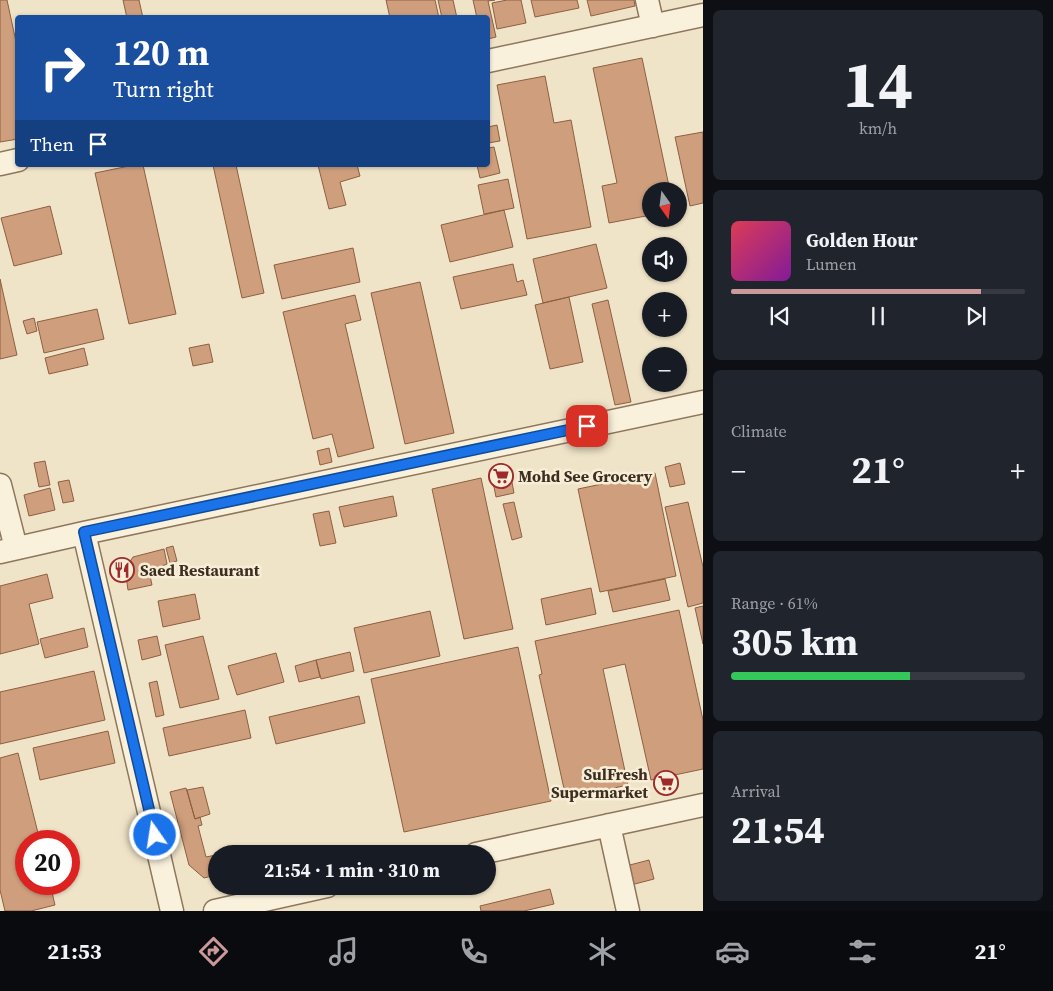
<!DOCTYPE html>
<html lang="en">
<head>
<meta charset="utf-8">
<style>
  body { margin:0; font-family:"Source Serif 4",serif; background:#20242c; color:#f1f3f6; height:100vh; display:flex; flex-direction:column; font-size:19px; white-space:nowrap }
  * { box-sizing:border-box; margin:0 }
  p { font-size:16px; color:#9ea1a6 }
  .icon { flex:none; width:28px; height:28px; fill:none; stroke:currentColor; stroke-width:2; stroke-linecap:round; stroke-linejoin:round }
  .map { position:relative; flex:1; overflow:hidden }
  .panel { display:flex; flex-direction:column; gap:10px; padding:10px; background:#0d0f14; width:350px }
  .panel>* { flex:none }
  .top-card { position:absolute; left:15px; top:15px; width:475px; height:152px; border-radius:5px; box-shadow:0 1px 4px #0004; background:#1a4fa0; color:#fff; overflow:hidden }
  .needle { width:32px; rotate:166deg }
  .controls { position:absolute; left:642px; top:182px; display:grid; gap:10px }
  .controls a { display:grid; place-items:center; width:45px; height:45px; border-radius:50%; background:#171b24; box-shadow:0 1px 4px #0004; font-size:25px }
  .speed { position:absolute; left:15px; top:830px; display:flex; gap:10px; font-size:25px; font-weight:700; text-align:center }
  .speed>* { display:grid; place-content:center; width:65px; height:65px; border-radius:50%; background:#171b24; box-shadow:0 1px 4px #0004; line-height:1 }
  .speed .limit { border:8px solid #d22; background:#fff; color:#111 }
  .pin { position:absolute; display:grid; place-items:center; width:42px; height:42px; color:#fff; margin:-21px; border-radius:10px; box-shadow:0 2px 8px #0006 }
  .me { position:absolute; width:55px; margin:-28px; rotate:347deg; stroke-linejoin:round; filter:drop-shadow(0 0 4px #0008) }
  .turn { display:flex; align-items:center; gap:18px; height:105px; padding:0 15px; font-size:22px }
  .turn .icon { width:65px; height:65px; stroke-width:2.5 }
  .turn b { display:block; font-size:35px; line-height:42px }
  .then { display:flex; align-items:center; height:48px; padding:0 15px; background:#0003; gap:10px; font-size:19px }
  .big { font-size:38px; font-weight:700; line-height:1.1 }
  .panel .card { flex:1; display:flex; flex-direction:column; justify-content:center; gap:8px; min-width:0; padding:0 18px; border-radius:8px; background:#20242c }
  .panel .dial { align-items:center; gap:0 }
  .dial b { font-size:65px; line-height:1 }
  .song { display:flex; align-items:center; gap:15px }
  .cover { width:60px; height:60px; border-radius:8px; background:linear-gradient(135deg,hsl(350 70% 55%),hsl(290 70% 35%)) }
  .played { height:5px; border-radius:2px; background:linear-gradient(90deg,#cc999b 85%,#363941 85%) }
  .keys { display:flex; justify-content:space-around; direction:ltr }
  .heat { display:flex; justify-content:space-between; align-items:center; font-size:28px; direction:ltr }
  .charge { height:8px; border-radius:4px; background:linear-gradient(90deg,#34c759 61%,#363941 0) }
  .trip { position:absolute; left:208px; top:845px; width:288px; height:50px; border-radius:25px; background:#171b24; box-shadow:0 1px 4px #0004; font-weight:700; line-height:50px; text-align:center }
  .menu { display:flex; height:80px; justify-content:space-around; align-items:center; background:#090b0e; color:#9ea1a6 }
  .menu .icon { width:35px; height:35px }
  .menu .selected { color:#cc999b }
  .menu b { font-size:22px; color:#f1f3f6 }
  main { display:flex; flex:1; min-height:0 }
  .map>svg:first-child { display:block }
  .building { fill:#cf9f7d; stroke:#8d5f41 }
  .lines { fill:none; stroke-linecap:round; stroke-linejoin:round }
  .minor-casing { stroke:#8d765c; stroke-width:25 }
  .minor { stroke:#faf1dc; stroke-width:22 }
  .route-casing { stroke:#114b97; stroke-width:12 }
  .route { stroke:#1a73e8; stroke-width:9 }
  .labels { text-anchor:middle; stroke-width:5; stroke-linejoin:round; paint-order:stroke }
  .poi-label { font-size:16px; font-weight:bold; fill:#3d2e20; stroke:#f7eed8; text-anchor:start }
</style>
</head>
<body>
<main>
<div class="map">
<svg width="703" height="911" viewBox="0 0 703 911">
  <rect width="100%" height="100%" fill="#f0e4c8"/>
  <!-- building -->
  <path class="building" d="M0,0H7L18,51V139L0,142Z
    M123,0H139L143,18H127Z
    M386,0H435L439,18H390Z
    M438,0H453L457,18H442Z
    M473,0H495L488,1L496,37L488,39V18H477Z
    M507,0H521L526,23L497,29L492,3Z
    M531,0H577L579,8L535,17Z
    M587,0H634L635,6L591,16Z
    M642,58L670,191H651V215L609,223L602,186L617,183L593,68Z
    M545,76L554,123L571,120L591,227L527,239L497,85Z
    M497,125L500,141L488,143V127Z
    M703,132V203L690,206L675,137Z
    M494,147L500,173L480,178L477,165H488V148Z
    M134,165H143L176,314L129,324L95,173Z
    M213,165H236L264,293L242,298Z
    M318,165H357L360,176L340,182L346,205L329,209Z
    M508,179L514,208L484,214L478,185Z
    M50,206L62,254L14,266L1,218Z
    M504,210L513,247L450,262L441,225Z
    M596,244L607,288L543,303L533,259Z
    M353,248L360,282L282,299L274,265Z
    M513,264L517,282L523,280L527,295L461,309L453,277Z
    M0,279L17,355L0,359Z
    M420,282L454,433L405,444L371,293Z
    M355,295L361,320L345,324L374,448L338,457L332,434L313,439L283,312Z
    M569,297L583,362L550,369L535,305Z
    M608,300L631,402L615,405L592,304Z
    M97,309L104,339L44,353L37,322Z
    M34,318L37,331L27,334L23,321Z
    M209,344L213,362L193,366L189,348Z
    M84,348L88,365L49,374L45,358Z
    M329,448L332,462L320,465L317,451Z
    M45,461L50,485L39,487L34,463Z
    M680,463L685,484L670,487L665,467Z
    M510,472L514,493L496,497L492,477Z
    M655,473L676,576L600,592L578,489Z
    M481,478L513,629L464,639L432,489Z
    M69,480L74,501L63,503L58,482Z
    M50,488L55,510L29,516L24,495Z
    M393,496L397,516L344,527L339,507Z
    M514,502L522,537L512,540L503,504Z
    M688,502L703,567V603L688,607L665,507Z
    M329,511L336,543L320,546L313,514Z
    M173,546L177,561L170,563L166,548Z
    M164,549L167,564L149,571L152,585L128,590L125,569L133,557Z
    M47,574L53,598L29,604L39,644L0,654V586Z
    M665,579L670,600L613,612L608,591Z
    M591,588L596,614L546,625L541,599Z
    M195,594L200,619L163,627L158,601Z
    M703,606V644L695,608Z
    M679,610L703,720V769L651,780L625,664L603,669L628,785L566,798L539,675L542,674L535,641Z
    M430,611L440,656L364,673L354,628Z
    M84,628L88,647L45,658L40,639Z
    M157,636L161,655L142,660L138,640Z
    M203,636L219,699L180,708L165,645Z
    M518,647L551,801L404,832L371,679Z
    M350,652L354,671L321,679L316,660Z
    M276,653L284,682L237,695L228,666Z
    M316,660L320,677L299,682L295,666Z
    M94,671L105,720L0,744V692Z
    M157,681L164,715L156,717L149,683Z
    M359,696L365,723L276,744L269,717Z
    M245,710L251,738L169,756L163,728Z
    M108,731L115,763L40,780L33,748Z
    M18,753L40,841H26V884H50L55,905L31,911H5L0,890V758Z
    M203,787L210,814L195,819L187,790Z
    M186,788L195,819L200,817L202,825L198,826L206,857L216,855V875L204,878L189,865L170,792Z
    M649,860L654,879L631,885L626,866Z
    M550,889L554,904L524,911H481L480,906Z"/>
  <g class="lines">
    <defs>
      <path id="minor" d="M647,0L653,26
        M488,61L703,15
        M0,164L18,160
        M0,485L16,548
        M84,533L172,911
        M0,552L84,533L703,402
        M609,825L628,911
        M476,854L703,805
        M215,911L327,886"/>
    </defs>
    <!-- minor casing -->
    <use href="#minor" class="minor-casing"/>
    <!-- minor -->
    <use href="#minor" class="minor"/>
  </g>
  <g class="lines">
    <defs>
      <path id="route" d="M155,835L84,532L587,426"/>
    </defs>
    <!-- route casing -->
    <use href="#route" class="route-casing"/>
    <!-- route -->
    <use href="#route" class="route"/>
  </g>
  <!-- icons -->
  <defs>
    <symbol id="supermarket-ring" viewBox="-11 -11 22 22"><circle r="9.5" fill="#f7eed8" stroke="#9e2a2b" stroke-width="1.5"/><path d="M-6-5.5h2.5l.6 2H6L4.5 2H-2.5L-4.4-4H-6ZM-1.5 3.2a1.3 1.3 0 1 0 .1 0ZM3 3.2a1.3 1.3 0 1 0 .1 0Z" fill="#9e2a2b"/></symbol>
    <symbol id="restaurant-ring" viewBox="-11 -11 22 22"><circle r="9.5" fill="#f7eed8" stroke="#9e2a2b" stroke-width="1.5"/><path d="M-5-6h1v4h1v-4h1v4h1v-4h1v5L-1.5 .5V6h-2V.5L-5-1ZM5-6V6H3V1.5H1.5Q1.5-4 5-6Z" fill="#9e2a2b"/></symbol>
  </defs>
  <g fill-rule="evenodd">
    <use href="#supermarket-ring" x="487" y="462" width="28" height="28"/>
    <use href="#restaurant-ring" x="108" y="556" width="28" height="28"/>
    <use href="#supermarket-ring" x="652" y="769" width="28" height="28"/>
  </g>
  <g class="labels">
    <!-- poi labels -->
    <g class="poi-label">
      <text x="518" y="482">Mohd See Grocery</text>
      <text x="140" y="576">Saed Restaurant</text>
      <text x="648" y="780" text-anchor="end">SulFresh<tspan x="648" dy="18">Supermarket</tspan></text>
    </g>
  </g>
</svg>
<div class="controls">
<a><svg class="needle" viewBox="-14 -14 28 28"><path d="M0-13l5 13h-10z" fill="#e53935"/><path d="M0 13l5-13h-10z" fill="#9ea1a6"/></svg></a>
<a><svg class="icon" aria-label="sound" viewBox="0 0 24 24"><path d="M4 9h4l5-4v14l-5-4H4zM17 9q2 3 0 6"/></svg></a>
<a>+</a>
<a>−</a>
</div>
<div class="speed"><div class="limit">20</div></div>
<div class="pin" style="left:587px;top:426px;background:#d93025"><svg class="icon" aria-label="arrive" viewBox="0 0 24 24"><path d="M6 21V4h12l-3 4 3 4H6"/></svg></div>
<svg class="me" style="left:155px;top:835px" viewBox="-20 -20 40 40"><circle r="17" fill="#1a73e8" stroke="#fff" stroke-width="3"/><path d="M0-11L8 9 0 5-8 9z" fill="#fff"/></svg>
<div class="trip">21:54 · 1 min · 310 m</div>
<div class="top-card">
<div class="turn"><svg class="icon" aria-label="right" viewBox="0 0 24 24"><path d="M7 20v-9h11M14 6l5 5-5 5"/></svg><div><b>120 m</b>Turn right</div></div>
<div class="then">Then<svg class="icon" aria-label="arrive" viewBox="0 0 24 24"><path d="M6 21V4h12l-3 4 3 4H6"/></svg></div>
</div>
</div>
<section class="panel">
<div class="card dial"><b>14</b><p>km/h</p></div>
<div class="card">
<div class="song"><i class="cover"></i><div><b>Golden Hour</b><p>Lumen</p></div></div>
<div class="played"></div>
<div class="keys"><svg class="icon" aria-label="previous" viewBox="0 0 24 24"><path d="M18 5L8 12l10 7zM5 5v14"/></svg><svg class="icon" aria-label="pause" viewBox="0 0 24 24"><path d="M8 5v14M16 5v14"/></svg><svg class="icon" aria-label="next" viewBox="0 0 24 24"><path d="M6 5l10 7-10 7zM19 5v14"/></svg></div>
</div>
<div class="card"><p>Climate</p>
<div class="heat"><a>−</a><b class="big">21°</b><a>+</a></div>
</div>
<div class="card"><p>Range · 61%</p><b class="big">305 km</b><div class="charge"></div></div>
<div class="card"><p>Arrival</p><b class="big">21:54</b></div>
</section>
</main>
<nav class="menu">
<b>21:53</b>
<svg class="icon selected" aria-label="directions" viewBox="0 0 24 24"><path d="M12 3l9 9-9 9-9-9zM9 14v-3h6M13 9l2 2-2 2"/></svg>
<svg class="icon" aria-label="music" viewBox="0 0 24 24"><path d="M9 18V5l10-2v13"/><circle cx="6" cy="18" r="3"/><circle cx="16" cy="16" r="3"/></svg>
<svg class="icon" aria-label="phone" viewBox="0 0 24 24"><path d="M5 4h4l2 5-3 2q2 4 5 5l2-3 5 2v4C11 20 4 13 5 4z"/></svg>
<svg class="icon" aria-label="climate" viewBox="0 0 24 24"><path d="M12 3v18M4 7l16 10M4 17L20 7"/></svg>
<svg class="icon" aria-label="car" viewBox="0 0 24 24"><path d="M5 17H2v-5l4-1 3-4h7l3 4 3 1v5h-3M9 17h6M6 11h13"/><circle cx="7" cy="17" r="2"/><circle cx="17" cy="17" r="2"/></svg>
<svg class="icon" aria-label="filters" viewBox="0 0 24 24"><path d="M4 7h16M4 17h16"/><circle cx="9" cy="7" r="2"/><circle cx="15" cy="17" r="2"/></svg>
<b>21°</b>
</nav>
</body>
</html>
